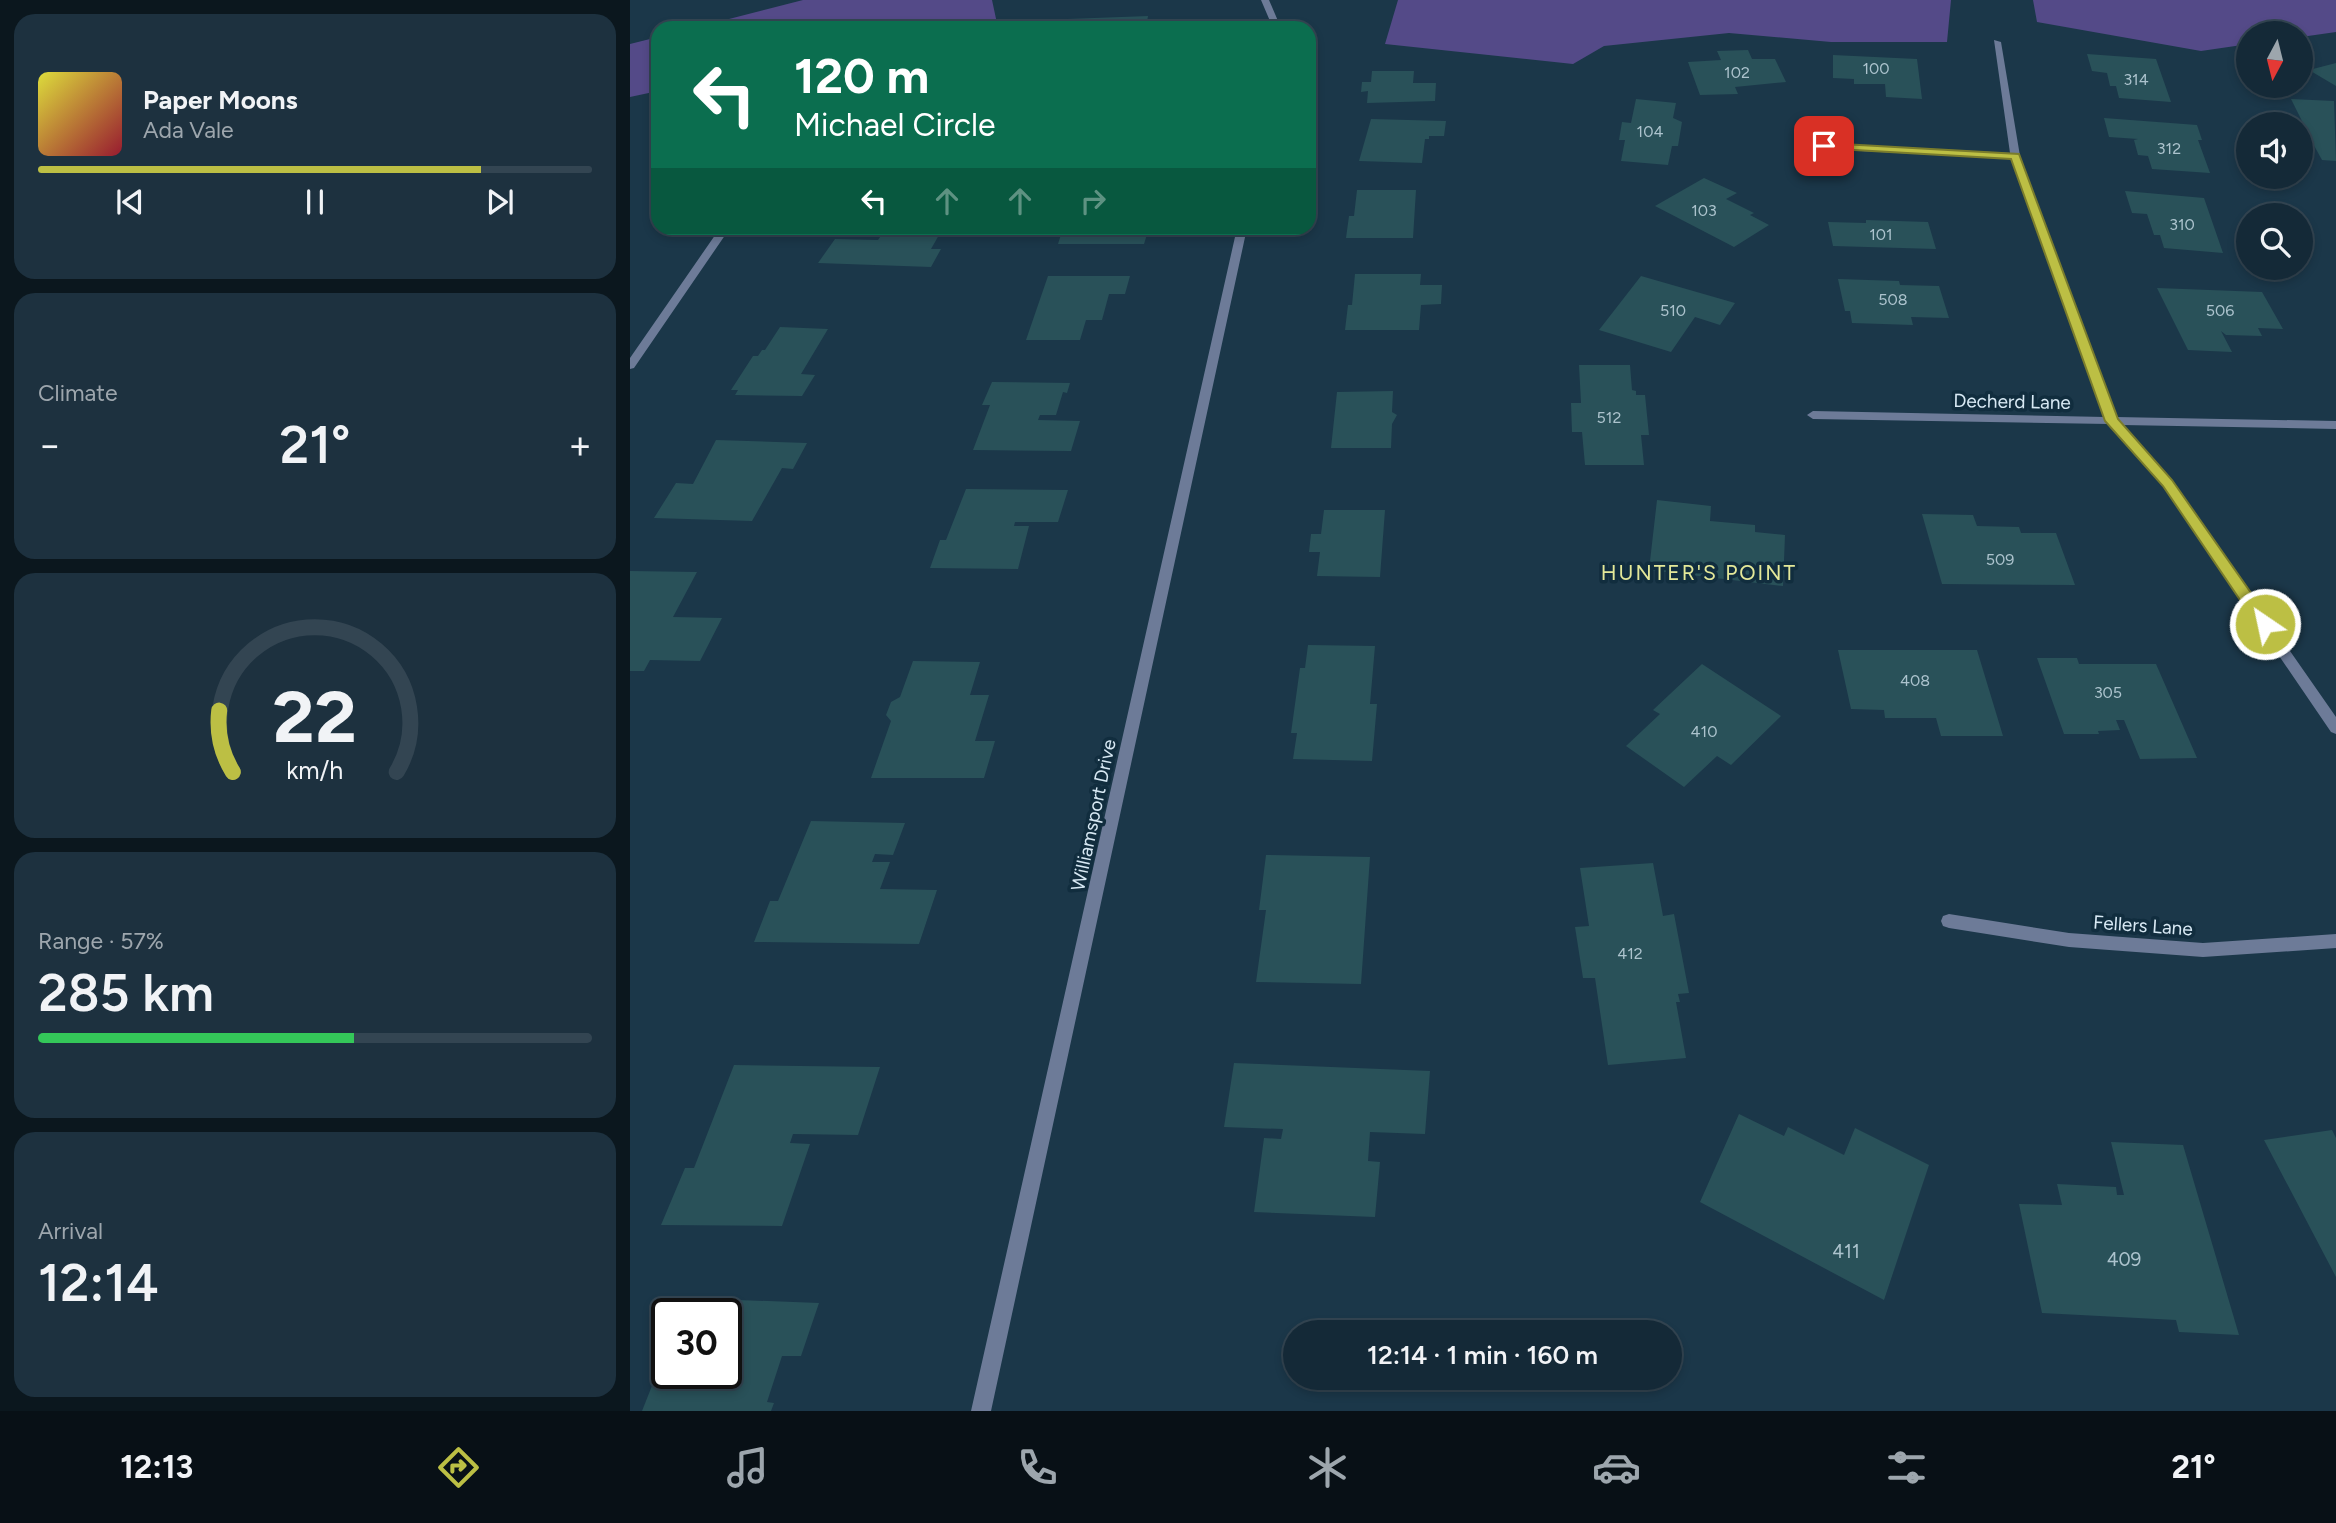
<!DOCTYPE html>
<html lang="en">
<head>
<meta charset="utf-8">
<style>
  body { margin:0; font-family:Figtree,sans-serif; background:#1d313f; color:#f1f3f6; height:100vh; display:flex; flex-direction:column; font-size:26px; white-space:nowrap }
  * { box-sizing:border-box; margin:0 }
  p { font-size:23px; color:#9da6ad }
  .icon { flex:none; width:38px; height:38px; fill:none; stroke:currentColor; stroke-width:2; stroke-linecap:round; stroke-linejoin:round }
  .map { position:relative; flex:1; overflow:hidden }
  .details { display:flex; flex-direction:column; gap:14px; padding:14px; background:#0b171e; width:630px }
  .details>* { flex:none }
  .top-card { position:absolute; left:21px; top:21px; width:665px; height:214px; border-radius:21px; box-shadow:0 4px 10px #0003,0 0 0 2px #334552; background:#0b6e4f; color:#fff; overflow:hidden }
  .needle { width:46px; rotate:187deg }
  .tools { position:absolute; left:1606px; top:21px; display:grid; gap:14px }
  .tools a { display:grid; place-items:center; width:77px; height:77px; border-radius:50%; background:#142937; box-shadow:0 4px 10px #0003,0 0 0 2px #334552; font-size:35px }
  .speed { position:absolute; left:21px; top:1298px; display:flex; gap:14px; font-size:35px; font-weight:700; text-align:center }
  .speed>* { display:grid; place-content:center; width:91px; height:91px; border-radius:50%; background:#142937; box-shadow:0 4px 10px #0003,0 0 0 2px #334552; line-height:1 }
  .speed .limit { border:4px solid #111; border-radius:10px; background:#fff; color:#111 }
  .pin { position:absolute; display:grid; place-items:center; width:60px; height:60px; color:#fff; margin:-30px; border-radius:14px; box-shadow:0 4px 10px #0006 }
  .me { position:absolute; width:77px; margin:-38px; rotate:326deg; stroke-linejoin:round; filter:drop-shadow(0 0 5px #0008) }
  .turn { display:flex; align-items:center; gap:24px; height:147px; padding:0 28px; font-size:32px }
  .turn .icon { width:91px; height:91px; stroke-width:2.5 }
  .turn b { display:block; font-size:49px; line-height:60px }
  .lanes { display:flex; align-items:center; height:66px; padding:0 28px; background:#0003; justify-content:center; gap:35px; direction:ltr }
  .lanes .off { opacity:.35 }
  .big { font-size:52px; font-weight:600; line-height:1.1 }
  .details .card { flex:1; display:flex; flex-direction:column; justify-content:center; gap:10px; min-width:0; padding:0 24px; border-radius:21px; background:#1d313f }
  .details .dial { align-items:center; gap:0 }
  .dial svg { height:182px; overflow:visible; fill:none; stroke:#334552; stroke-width:7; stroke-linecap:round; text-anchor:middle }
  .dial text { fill:#f1f3f6; stroke:none }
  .song { display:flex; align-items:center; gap:21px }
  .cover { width:84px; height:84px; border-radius:10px; background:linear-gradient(135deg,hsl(60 70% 55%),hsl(350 70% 35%)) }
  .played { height:7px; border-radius:4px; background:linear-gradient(90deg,#bcbf44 80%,#334552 80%) }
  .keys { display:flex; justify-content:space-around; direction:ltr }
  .heat { display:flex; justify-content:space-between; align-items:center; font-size:38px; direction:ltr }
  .charge { height:10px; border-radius:5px; background:linear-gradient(90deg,#34c759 57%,#334552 0) }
  .trip { position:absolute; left:653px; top:1320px; width:399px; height:70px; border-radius:35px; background:#142937; box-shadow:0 4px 10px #0003,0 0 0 2px #334552; font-weight:600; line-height:70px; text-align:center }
  .menu { display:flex; height:112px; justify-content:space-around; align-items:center; background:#081016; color:#9da6ad }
  .menu .icon { width:49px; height:49px }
  .menu .selected { color:#bcbf44 }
  .menu b { font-size:32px; color:#f1f3f6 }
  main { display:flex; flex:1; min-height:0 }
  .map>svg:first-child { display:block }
  .green { fill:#544a88 }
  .building { fill:#295159 }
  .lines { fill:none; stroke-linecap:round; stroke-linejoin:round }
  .street { fill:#6d7b98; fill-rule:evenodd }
  .route { fill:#bcbf44; stroke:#7a7c2c; stroke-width:2 }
  .labels { text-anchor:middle; stroke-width:7; stroke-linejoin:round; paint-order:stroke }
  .number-label { font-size:16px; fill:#acc3cd }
  .street-label { font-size:19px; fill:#d8e9f4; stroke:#112d3e }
  .near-number-label { font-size:19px; fill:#acc3cd }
  .neighbourhood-label { font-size:21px; letter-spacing:2px; fill:#e4e899; stroke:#112d3e }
</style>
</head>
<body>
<main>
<section class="details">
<div class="card">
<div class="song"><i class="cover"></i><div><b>Paper Moons</b><p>Ada Vale</p></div></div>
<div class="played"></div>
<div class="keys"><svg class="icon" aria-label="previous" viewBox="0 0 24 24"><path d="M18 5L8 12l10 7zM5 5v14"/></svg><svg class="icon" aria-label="pause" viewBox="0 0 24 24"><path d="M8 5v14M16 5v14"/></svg><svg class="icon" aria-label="next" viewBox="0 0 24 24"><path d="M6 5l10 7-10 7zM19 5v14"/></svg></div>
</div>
<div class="card"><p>Climate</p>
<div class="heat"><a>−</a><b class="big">21°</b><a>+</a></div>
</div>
<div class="card dial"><svg viewBox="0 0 100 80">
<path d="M14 69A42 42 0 1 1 86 69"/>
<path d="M14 69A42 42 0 0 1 8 42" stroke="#bcbf44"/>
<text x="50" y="56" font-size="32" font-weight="700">22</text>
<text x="50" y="72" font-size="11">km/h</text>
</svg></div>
<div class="card"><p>Range · 57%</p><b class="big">285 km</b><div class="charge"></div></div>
<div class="card"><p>Arrival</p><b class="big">12:14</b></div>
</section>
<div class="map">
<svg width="1706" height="1411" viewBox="0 0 1706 1411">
  <rect width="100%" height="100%" fill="#1b3749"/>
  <!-- green -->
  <path class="green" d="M173,0H362L368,28H64Z
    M768,0H1321L1317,42H1201L1099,33L974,46L943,64L755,44Z
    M1403,0H1706V32L1671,37V33H1619V44L1571,51L1407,22Z
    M28,37V91L0,97V44Z"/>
  <!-- building -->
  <path class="building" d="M518,16L516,28H435L437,19Z
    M1118,50L1122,59H1145L1156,82L1105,87L1108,94L1070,95L1058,62L1091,60L1087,51Z
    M1457,54L1526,59L1541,102L1489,98L1486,86H1480L1477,73L1462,71Z
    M1203,55L1287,59L1292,99L1256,97L1255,84H1224V79L1203,78Z
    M1706,63V86L1679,70Z
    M742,71H784L783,83H806L805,101L737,103L738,91L731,92L732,82H741Z
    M1006,99L1046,103L1043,118L1052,122L1048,146H1042L1038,165L991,161L995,140H989L992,122L1001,123Z
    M1661,99L1704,101L1706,161L1692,160L1681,140H1674L1671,134L1673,123Z
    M1474,118L1567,125L1572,140H1568L1580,173L1522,169L1518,156L1508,155L1504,140L1508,139L1479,137Z
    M741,119L816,121L814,136H799V139H795L792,163L729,161Z
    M1074,178L1107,193L1096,199L1124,213L1120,215L1139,225L1104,247L1025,206Z
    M727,190H786L783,238H716L719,216H724Z
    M1495,191L1574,198L1593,253L1534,248L1530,235H1524L1517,214L1502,213Z
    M1236,220L1298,222L1306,249L1203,246L1198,222L1236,223Z
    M256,228H313L301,249H311L301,267L188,263L205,239L248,240Z
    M433,228H519L514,244H428Z
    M725,274H791L790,285H812L811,304L791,305L789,330H715L718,305H722Z
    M418,276H500L495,294H479L472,320H456L450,340H396Z
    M1011,276L1105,303L1090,325L1065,317L1041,352L969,330Z
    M1208,279L1269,281L1270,285L1309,286L1319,318L1281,317L1283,325L1222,323L1220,311H1215Z
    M1527,288L1632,292L1653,329L1628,328L1632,336L1596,335L1591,331L1602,352L1558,350Z
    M150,327L198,329L171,374L185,375L172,396L105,395L108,390H101L123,356H128L132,350H135Z
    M949,365H1000L1002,390L1006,391V395H1015L1019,435H1011L1014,465H955L952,432H942L941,403H951Z
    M362,382L440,383L437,393L433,392L426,415H410L408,420L450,421L441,451L343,450L360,405H352Z
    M763,391L762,412L767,415L762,424L761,448H701L707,392Z
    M86,440L177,443L163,469L152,468L122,521L24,518L46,483L63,484Z
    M336,489L438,490L428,522H385L384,526H399L388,569L300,568L310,540H316Z
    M1027,500L1081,506L1080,521L1125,525V532L1155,535L1153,586L1019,570Z
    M694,510H755L750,577L687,576L690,552H679L681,534H691Z
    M1292,514L1343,515L1347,526L1389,527L1391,533H1426L1445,585L1312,584Z
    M0,571L67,572L43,617L92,618L70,661L20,660L14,671H0Z
    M678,645L745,646L740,704H747L742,761L663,759L667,733H661L670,668H675Z
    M1208,650H1347L1373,736H1311L1306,718H1255L1254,710L1221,709Z
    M1407,658H1447L1449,664H1526L1567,758L1510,759L1494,720H1486L1490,730L1468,731L1469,734H1434Z
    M283,661L350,662L340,695H359L345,741H365L354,778H241L261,721L256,715L261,702L270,697Z
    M1072,664L1151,716L1101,765L1087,756L1054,787L996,746L1030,714L1023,710Z
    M181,821L275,823L263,855L245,854L242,862H260L250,889L307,890L289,944L124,942L140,901H148Z
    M636,855L740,857L731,984L626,982L636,910H629Z
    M1023,863L1033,916L1044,914L1059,993L1048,994L1050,1002H1046L1056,1058L978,1065L965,978H953L945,927L959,926L950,868Z
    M604,1063L800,1071L795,1134L740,1132L738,1161L750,1162L745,1217L624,1212L634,1138L651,1139L653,1129L594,1127Z
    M104,1065L250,1067L228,1135L163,1134L160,1143L180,1144L152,1226L31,1225L55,1168H64Z
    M1109,1114L1154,1136L1158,1127L1214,1155L1225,1128L1299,1165L1254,1300L1070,1202Z
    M1702,1130L1706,1138V1277L1634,1140Z
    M1481,1142L1553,1145L1609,1335L1549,1332L1546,1320L1412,1313L1389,1204L1432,1205L1427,1184L1486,1187L1487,1195H1494Z
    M56,1298L189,1303L171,1356H152L137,1402L144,1403L141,1411H12L37,1348V1374H96V1314H50Z"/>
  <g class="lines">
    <!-- street -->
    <path class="street" d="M631,0H639L651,28H643Z
      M1364,40L1371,42L1390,156L1486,417L1706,421V429L1492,425L1541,480L1706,717V734L1701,732L1533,486L1479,424L1183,419L1177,415L1183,411L1475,417L1381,159L1194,149L1189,146L1194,143L1380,153Z
      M90,228H100L4,368L0,369V358Z
      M607,228H617L361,1411H341Z
      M1319,914L1439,933L1573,943L1706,934V948L1573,957L1439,947L1319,928L1313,926L1311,921L1313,916Z"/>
  </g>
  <!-- route -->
  <path class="route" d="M1194,143L1389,154L1488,419L1542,480L1640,620L1642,624L1640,628H1629L1533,486L1475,421L1381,159L1190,148L1189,146Z"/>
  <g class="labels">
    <!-- number labels -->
    <g class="number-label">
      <text x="1246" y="74">100</text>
      <text x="1107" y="78">102</text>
      <text x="1506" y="85">314</text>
      <text x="1020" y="137">104</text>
      <text x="1539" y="154">312</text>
      <text x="1074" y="216">103</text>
      <text x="1552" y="230">310</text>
      <text x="1251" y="240">101</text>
      <text x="1263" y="305">508</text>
      <text x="1043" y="316">510</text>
      <text x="1590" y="316">506</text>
      <text x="979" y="423">512</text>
      <text x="1370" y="565">509</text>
      <text x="1285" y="686">408</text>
      <text x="1478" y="698">305</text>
      <text x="1074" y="737">410</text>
      <text x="1000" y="959">412</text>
    </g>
    <!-- street labels -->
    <g class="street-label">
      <text transform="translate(1382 401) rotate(1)" y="7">Decherd Lane</text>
      <text transform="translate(463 815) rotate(-78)" y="7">Williamsport Drive</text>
      <text transform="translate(1513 925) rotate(4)" y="7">Fellers Lane</text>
    </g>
    <!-- near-number labels -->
    <g class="near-number-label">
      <text x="1216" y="1258">411</text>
      <text x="1494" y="1266">409</text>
    </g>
    <!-- neighbourhood labels -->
    <g class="neighbourhood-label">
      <text x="1069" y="580">HUNTER'S POINT</text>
    </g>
  </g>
</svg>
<div class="tools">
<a><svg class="needle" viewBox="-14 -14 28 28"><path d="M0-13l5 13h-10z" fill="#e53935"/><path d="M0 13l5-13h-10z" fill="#9da6ad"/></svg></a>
<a><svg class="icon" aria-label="sound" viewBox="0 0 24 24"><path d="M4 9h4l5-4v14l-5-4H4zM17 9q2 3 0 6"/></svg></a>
<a><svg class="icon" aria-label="search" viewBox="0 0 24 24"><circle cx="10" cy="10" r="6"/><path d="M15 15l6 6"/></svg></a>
</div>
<div class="speed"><div class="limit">30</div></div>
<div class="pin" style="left:1194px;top:146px;background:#d93025"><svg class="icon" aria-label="arrive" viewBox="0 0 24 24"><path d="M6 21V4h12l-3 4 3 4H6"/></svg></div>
<svg class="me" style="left:1635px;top:624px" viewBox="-20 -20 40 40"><circle r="17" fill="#bcbf44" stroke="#fff" stroke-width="3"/><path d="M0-11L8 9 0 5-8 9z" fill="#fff"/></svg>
<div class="trip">12:14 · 1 min · 160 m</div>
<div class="top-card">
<div class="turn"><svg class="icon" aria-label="left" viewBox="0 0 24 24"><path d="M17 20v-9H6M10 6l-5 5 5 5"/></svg><div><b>120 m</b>Michael Circle</div></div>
<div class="lanes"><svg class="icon" aria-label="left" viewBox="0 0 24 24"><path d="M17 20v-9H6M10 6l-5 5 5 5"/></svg><svg class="icon off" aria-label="ahead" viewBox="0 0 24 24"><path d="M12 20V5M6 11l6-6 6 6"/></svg><svg class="icon off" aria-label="ahead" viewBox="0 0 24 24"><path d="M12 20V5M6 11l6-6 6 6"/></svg><svg class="icon off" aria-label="right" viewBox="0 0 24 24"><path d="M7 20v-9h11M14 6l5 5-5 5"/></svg></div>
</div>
</div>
</main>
<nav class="menu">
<b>12:13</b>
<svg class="icon selected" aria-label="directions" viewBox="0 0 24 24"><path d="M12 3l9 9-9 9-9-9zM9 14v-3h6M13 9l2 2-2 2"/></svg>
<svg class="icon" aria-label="music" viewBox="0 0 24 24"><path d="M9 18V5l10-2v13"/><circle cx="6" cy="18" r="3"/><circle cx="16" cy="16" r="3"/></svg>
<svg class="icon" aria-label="phone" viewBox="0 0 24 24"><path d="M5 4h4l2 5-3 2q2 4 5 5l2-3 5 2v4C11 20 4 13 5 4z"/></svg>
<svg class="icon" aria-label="climate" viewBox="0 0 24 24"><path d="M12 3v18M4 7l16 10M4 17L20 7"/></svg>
<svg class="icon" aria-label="car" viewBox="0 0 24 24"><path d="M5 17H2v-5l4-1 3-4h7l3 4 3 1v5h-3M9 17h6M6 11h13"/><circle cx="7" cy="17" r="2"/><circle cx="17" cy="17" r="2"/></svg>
<svg class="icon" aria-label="filters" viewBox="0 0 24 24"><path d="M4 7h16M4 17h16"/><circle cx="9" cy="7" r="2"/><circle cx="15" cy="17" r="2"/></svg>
<b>21°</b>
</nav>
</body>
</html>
